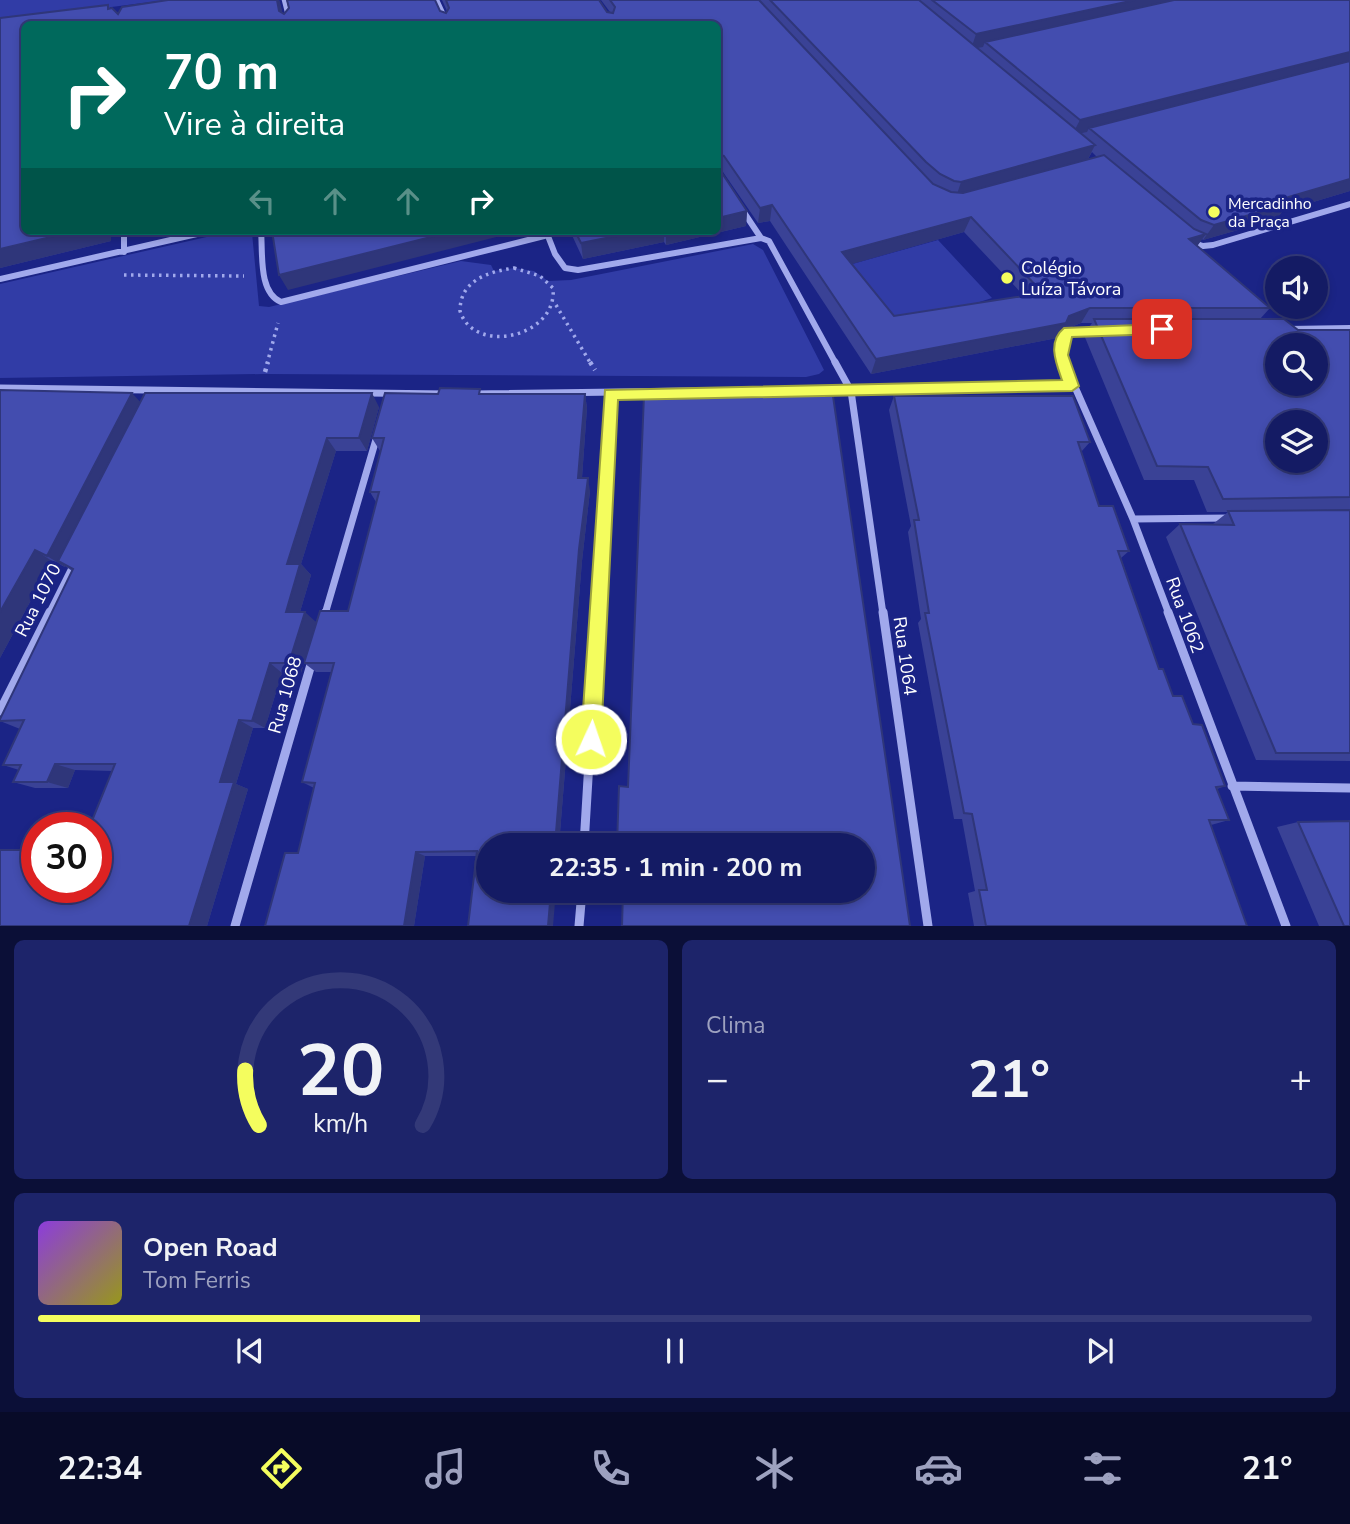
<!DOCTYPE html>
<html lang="pt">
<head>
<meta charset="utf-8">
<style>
  body { margin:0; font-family:"Nunito Sans",sans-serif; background:#1d246a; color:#f1f3f6; height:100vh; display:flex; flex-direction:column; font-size:26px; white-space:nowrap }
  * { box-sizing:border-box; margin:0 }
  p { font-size:23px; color:#9da1bf }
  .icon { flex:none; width:38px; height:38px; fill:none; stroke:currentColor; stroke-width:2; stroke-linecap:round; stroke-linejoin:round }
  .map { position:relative; height:926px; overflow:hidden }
  .side { display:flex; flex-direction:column; gap:14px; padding:14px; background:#0b0f37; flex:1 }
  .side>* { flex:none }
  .hud { position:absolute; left:21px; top:21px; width:700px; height:214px; border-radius:10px; box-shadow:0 4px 10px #0003,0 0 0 2px #333978; background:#00695c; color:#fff; overflow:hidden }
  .buttons { position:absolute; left:1265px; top:256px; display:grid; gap:14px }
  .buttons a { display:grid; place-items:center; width:63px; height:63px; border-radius:50%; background:#141b64; box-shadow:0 4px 10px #0003,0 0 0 2px #333978; font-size:35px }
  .speed { position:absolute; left:21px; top:812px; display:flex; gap:14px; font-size:35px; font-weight:700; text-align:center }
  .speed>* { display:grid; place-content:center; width:91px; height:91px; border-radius:50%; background:#141b64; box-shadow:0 4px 10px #0003,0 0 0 2px #333978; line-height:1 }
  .speed .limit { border:10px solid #d22; background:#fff; color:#111 }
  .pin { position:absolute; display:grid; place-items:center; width:60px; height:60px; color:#fff; margin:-30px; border-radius:14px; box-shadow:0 4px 10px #0006 }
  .me { position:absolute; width:77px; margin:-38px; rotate:3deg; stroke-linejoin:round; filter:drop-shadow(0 0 5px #0008) }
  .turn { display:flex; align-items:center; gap:24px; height:147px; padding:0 28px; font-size:32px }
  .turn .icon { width:91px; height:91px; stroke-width:2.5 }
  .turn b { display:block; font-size:49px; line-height:60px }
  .lanes { display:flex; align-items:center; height:66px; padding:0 28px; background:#0003; justify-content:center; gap:35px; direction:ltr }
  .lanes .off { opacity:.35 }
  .big { font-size:52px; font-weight:700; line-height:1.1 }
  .side .tile { flex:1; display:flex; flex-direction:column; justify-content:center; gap:10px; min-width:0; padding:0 24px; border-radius:10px; background:#1d246a }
  .side .dial { align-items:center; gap:0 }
  .dial svg { height:182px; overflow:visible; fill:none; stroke:#333978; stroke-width:7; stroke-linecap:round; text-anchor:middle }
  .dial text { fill:#f1f3f6; stroke:none }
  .song { display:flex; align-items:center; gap:21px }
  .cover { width:84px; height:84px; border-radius:10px; background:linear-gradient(135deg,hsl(270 70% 55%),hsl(60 70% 35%)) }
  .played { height:7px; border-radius:4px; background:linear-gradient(90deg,#f4fd5e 30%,#333978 30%) }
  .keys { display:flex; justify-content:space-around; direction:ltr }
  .heat { display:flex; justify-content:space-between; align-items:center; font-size:38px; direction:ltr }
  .side .tiles { flex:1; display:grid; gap:14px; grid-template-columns:1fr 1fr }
  .tile:last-child { grid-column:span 2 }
  .trip { position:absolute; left:476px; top:833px; width:399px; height:70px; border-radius:35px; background:#141b64; box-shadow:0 4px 10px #0003,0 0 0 2px #333978; font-weight:700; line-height:70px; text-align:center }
  .menu { display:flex; height:112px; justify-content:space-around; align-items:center; background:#080b28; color:#9da1bf }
  .menu .icon { width:49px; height:49px }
  .menu .active { color:#f4fd5e }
  .menu b { font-size:32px; color:#f1f3f6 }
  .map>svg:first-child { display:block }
  .green { fill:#313ca6 }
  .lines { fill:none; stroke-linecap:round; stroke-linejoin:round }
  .path-far1 { stroke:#a1a9ec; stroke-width:3.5; stroke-dasharray:2.5 4.5; stroke-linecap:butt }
  .path { stroke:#a1a9ec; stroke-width:4.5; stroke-dasharray:3.5 5; stroke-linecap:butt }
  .minor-far3 { stroke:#a1a9ec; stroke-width:4.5 }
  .minor-far2 { stroke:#a1a9ec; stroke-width:6 }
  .minor-far1 { stroke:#a1a9ec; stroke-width:7 }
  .minor { stroke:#a1a9ec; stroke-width:9 }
  .wall { fill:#3a4296; fill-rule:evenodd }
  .shaded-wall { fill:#2f367a }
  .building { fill:#434daf; stroke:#2f367a; stroke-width:2; fill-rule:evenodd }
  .route { fill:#f4fd5e; stroke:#9fa43d; stroke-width:2 }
  .poi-dot { fill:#f4fd5e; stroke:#1b2486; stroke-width:2.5 }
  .labels { text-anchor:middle; stroke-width:7; stroke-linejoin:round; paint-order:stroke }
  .far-poi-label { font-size:16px; fill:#fff; stroke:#1b2486; text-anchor:start }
  .poi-label { font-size:18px; fill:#fff; stroke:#1b2486; text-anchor:start }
  .street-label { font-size:18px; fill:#fff; stroke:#1b2486 }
</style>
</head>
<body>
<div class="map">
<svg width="1350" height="926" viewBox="0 0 1350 926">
  <rect width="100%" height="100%" fill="#1b2486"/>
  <!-- green -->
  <path class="green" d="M0,0H167L0,21Z
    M233,231L252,233L259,306L269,307L461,261L491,265L494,271L514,268L534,271L548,281L571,280L753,244L763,250L824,370L819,374L806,377L264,374L0,378V284Z
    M938,240L992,298L889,331L838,268Z"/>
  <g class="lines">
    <!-- path-far1 -->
    <path class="path-far1" d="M514,268L540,276L553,288C558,337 474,356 460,311C460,280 488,272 514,268Z
      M124,275L244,276
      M556,305L591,364
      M267,364L278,323"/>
    <!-- path -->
    <path class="path" d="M590,362L595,370
      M265,372L268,362"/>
    <!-- minor-far3 -->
    <path class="minor-far3" d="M284,0L290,24
      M437,0L448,24"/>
    <!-- minor-far2 -->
    <path class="minor-far2" d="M743,211L761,238L769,241L836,364
      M124,231V252
      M261,231C263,253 258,292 281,302L548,235
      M546,231L555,254L565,268L578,270L761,238
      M1191,242L1203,246L1213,245L1350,204
      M0,279L210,231
      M1288,329L1350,328
      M1065,364L1061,355L1063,336L1069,332L1097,329"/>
    <!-- minor-far1 -->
    <path class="minor-far1" d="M835,362L851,391L883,614
      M1064,362L1133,519L1169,614
      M0,388L445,394
      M474,394L1072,386
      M1133,519L1230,518
      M49,614L75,562
      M325,614L377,436
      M598,614L611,394"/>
    <!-- minor -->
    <path class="minor" d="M883,612L928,926
      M1168,612L1286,926
      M324,619L326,612
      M0,711L50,612
      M1232,786L1350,788
      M584,845L598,612
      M235,926L312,661
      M579,926L582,891"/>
  </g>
  <!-- wall -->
  <path class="wall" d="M168,0H279L282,12L284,14L289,8L287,0H435L440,11L446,13L447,11L442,0H599L607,12H610L601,0H1350V191L1283,211L1276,219L1203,240L1202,239L1197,246L1270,308L1260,319H1284L1298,330H1350V761L1256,760L1166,537L1180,524H1213L1228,512H1207L1194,480H1144L1084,335L1092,323H1081L1061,331L1057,338L871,374L770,221L758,223L723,172L719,170L747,211L746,226L666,245L664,242L583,259L570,231H718V24H24V231H111V241L0,268V18L108,5L111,9L112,8L118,14L122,7ZM1092,152L1097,157L1088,159ZM964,232L1024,296L894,316L851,264ZM1278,345H1316V383H1278ZM1278,422H1316V460H1278Z
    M0,390L140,403L379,407L367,451H336L301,564L311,575L300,612L316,622L301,673H282L265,728H253L236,784L248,789L207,926H0L96,887L112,771L75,770L68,788H35L13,782L19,770L3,765L20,729L0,721L72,571L65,566V567L52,561L0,658Z
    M482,394H585L587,408L582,478L590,491L582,561L559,845H488L476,856H425L414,926H265L298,853L314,788L302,782L332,672H316L304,663L348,611L376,502L370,492L381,451H380L372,438Z
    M894,396L1090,442L1081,452L1099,506L1129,551L1121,558L1159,669L1173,696L1193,724L1225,786L1217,789L1229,820L1211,825L1247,926H974L968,893L975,891L962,819H954L918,623L921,619L908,532L911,526L889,410Z
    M1298,822L1350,926H1319L1277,827Z"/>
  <!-- shaded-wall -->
  <path class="shaded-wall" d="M277,0H279L280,2L285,24L279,11Z
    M1135,0H1197L985,42L983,47L971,49L976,34Z
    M1350,52V65L1089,128L1087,132L1072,135L1080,120Z
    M1095,145L1087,161L956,197L961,182Z
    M1350,179V191L1283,211L1276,219L1203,240L1214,225L1282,199Z
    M772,205L770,221L758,223L760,208Z
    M747,211L746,226L666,245V231H718V218Z
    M971,217L964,232L838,268L842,252Z
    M76,231H111V241L0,268V249Z
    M455,231H520L288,290L279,275Z
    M641,231H664V242L583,259L581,243Z
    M1206,234L1195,249L1189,239Z
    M1090,308L1081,323L1061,331L1057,338L871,374L876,359L1069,316Z
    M132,393L145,407L58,561L65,566V567L47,556Z
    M372,393L379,407L367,451L359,438Z
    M585,394L587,408L581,491L578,478Z
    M327,438L336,451L301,564L311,575L297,622L286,612L287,564Z
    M588,478L590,491L582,561L559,845H555L579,549Z
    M35,550L52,561L0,658V612Z
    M305,612L316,622L301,673L289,663Z
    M270,663L282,673L265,728L252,721Z
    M239,720L253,728L236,784L248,789L207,926H189L220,782Z
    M55,764L75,770L68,788L47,782Z
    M416,852L425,856L414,926H404Z
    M551,891H556L553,926H548Z"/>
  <!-- building -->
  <path class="building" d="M168,0H277L279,11L284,14L289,8L287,0H435L440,11L446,13L449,8L446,0H599L607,12L613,13L615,7L610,0H759L933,184L951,192L963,193L1104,155L1194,229L1206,234L1189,239L1270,308H1090L1069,316L1066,323L876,359L772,205L760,208L724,156L719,154L718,155V24H24V231H76L0,249V18L108,5V9L112,8L118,14L122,7ZM971,217L1043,293L894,316L842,252Z
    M770,0H919L1095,145L961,182L954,181L940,174L926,162Z
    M932,0H1135L976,34Z
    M1174,0H1350V52L1080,120L985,42Z
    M1350,61V179L1282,199L1288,204L1214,225L1201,220L1089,128Z
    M718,167L747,211L718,218Z
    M272,231H455L279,275Z
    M575,231H641L581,243Z
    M1094,319H1284L1298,330H1350V497L1223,499L1208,467L1157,466ZM1278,345H1316V383H1278ZM1278,422H1316V460H1278Z
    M440,388L480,389L479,394H585L578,478H588L579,549L555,845H488V891H551L548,926H468L477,851L416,852L404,926H265L285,853H298L315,783L302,782L334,663H304L320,611H348L379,492H370L384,438H372L385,393L438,394Z
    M0,390L132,393L47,556L35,550L0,612Z
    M145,393H372L359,438H327L287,564H300L286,612H305L289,663H270L252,721L239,720L220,782H234L189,926H0V850H37V887H96V828H89L115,764H55L47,782H13L21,765H3L24,720L0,721V719L73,569L58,561Z
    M644,395L833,396L910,926H622L623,891H863V845H617L619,786L628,787Z
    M894,396H1073L1090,442H1078L1099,506H1113L1129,551H1118L1159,669H1163L1173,696H1182L1193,724L1202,725L1225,786L1216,787L1229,820H1209L1247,926H986L979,890H987L972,814L964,813L925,613H929L914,520H919Z
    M1350,510V753H1276L1180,524L1234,525L1228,511Z
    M1350,821V926H1344L1298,822Z"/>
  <!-- route -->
  <path class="route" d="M1162,324L1169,329L1162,334L1072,337L1068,355L1079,386L1072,391L618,400L601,739L598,746L591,749L584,746L581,739L605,390L1062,380C1056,363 1047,342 1064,328Z"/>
  <!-- markers -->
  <g class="poi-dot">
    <circle cx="1214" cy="212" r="7"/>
    <circle cx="1007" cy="278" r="7"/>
  </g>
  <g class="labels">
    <!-- far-poi labels -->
    <g class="far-poi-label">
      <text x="1228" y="209">Mercadinho<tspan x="1228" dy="18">da Praça</tspan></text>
    </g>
    <!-- poi labels -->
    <g class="poi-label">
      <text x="1021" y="274">Colégio<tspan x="1021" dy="21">Luíza Távora</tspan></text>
    </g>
    <!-- street labels -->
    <g class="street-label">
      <text transform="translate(38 600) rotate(-63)" y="6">Rua 1070</text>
      <text transform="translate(1185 615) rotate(70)" y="6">Rua 1062</text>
      <text transform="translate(905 656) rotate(82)" y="6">Rua 1064</text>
      <text transform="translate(285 695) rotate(-74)" y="6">Rua 1068</text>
    </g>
  </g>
</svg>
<div class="buttons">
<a><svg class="icon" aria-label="sound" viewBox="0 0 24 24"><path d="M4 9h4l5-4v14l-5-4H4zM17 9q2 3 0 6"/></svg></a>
<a><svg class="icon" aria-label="search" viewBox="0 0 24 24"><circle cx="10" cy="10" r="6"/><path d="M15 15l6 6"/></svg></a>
<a><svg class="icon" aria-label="layers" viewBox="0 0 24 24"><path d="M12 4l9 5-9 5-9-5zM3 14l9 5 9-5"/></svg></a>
</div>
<div class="speed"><div class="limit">30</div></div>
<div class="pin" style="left:1162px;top:329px;background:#d93025"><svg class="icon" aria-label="arrive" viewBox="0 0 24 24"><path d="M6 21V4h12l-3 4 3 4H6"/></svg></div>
<svg class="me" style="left:591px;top:739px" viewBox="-20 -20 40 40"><circle r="17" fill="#f4fd5e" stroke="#fff" stroke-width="3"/><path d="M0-11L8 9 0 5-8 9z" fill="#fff"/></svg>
<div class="trip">22:35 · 1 min · 200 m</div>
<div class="hud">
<div class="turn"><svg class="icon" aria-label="right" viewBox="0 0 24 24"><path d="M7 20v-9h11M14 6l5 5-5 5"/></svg><div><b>70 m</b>Vire à direita</div></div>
<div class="lanes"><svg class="icon off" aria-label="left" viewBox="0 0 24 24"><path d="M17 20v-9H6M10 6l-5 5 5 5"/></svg><svg class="icon off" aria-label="ahead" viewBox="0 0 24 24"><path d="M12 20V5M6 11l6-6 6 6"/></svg><svg class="icon off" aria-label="ahead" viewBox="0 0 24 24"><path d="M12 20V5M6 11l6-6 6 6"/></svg><svg class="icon" aria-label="right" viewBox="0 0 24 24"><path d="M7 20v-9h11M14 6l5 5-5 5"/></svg></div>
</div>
</div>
<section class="side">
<div class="tiles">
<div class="tile dial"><svg viewBox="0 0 100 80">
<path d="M14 69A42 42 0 1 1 86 69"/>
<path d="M14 69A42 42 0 0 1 8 45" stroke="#f4fd5e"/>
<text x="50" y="56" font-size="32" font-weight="700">20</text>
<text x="50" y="72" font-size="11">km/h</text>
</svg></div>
<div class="tile"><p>Clima</p>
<div class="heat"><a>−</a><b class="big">21°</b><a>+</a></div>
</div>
<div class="tile">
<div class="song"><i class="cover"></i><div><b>Open Road</b><p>Tom Ferris</p></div></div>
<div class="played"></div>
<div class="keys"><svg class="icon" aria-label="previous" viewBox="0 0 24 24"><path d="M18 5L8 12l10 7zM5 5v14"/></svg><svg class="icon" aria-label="pause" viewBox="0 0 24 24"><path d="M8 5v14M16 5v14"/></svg><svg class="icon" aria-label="next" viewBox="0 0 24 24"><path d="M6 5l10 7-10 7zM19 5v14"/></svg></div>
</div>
</div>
</section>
<nav class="menu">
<b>22:34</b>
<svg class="icon active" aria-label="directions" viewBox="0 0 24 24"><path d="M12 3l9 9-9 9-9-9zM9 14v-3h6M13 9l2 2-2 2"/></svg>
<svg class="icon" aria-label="music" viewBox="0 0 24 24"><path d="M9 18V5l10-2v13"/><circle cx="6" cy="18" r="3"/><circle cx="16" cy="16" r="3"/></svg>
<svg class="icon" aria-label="phone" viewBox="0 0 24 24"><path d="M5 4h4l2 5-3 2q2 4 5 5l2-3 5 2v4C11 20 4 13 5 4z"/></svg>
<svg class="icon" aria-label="climate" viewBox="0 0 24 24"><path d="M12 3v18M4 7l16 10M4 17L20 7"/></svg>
<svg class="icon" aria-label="car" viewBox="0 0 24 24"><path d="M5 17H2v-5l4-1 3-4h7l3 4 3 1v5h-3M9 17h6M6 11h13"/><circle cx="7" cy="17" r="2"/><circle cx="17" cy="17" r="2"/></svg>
<svg class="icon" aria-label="filters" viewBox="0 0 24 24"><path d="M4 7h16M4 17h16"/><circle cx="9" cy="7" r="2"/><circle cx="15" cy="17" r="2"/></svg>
<b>21°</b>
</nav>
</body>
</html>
